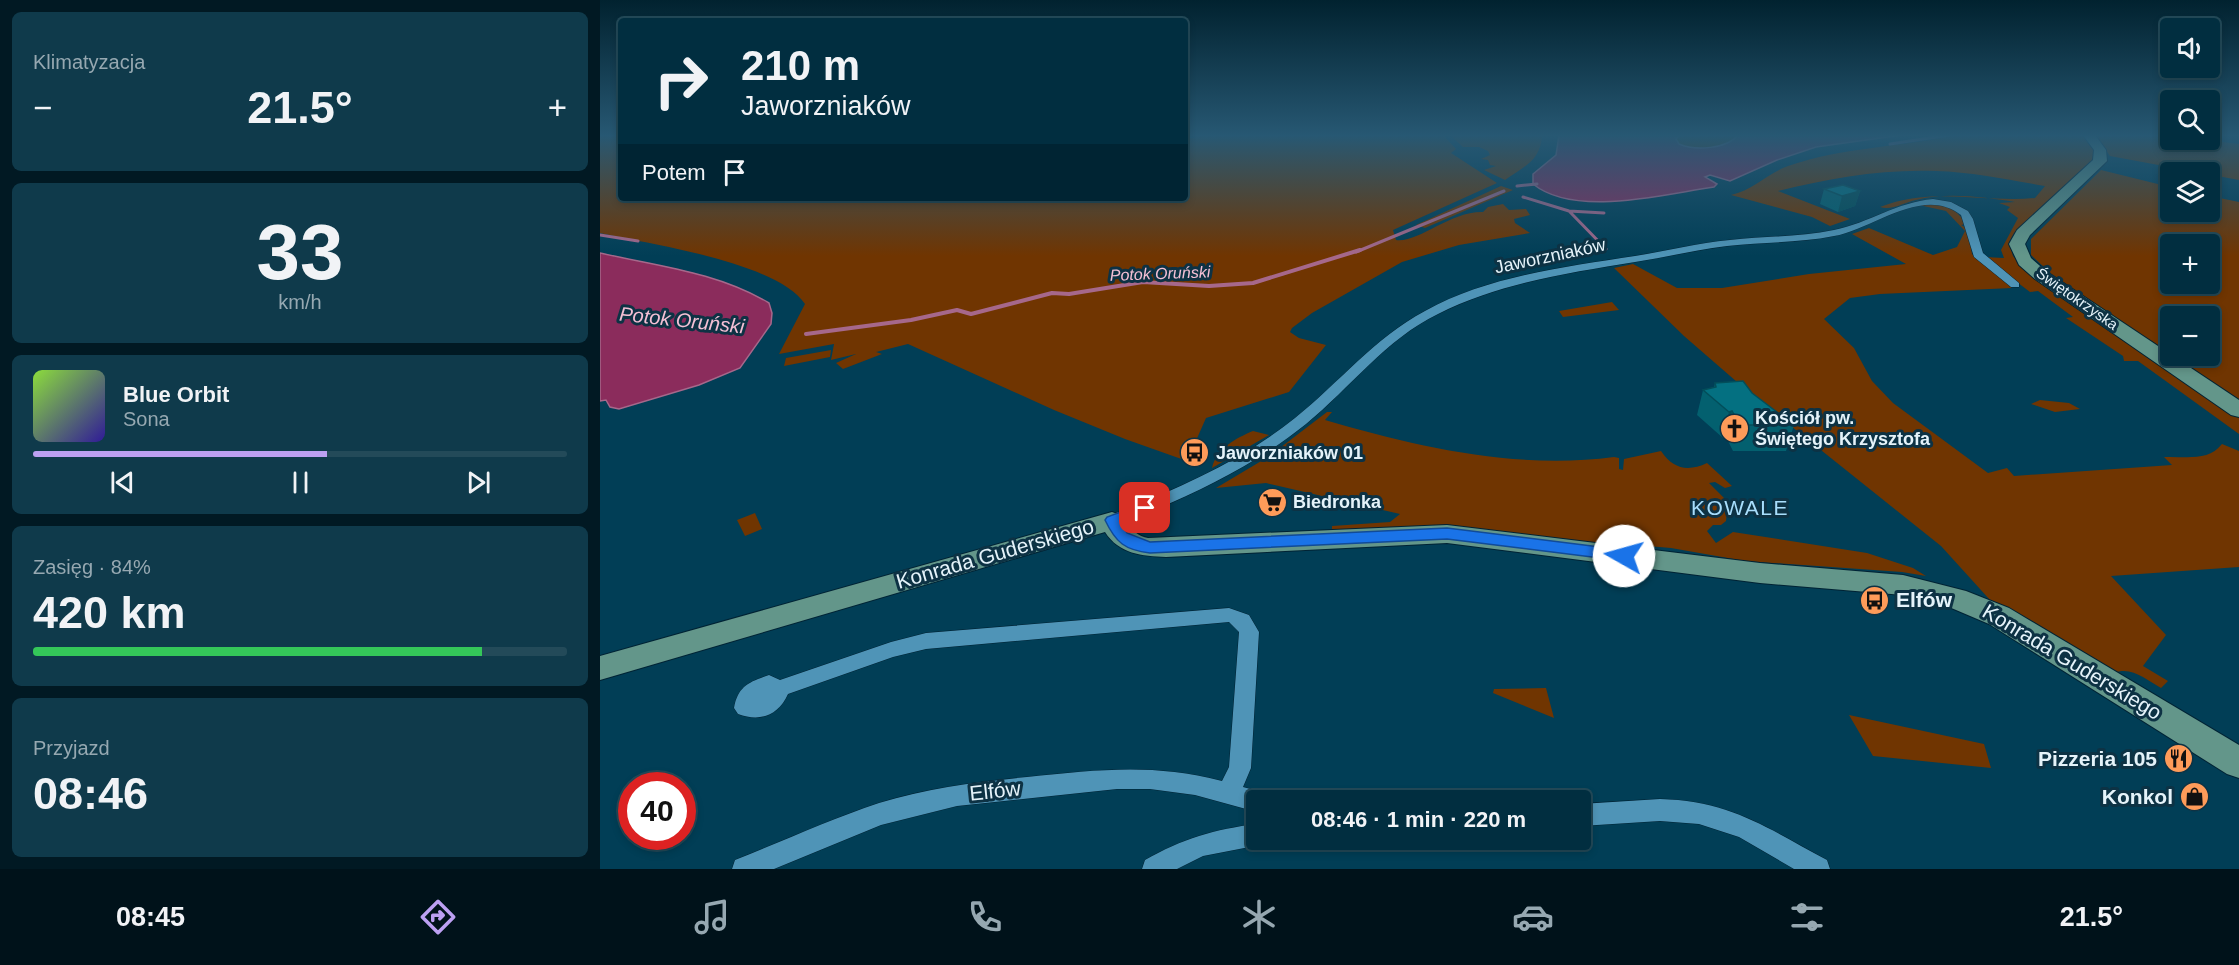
<!DOCTYPE html>
<html lang="pl">
<head>
<meta charset="utf-8">
<style>
  body { margin:0; font-family:Arial,sans-serif; background:#0f3a4b; color:#f1f3f6; height:100vh; display:flex; flex-direction:column; font-size:22px; white-space:nowrap }
  * { box-sizing:border-box; margin:0 }
  p { font-size:20px; color:#96a8b1 }
  .icon { flex:none; width:33px; height:33px; fill:none; stroke:currentColor; stroke-width:2; stroke-linecap:round; stroke-linejoin:round }
  .map { position:relative; flex:1; overflow:hidden }
  .sheet { display:flex; flex-direction:column; gap:12px; padding:12px; background:#011923; width:600px }
  .sheet>* { flex:none }
  .banner { position:absolute; left:18px; top:18px; width:570px; height:183px; border-radius:6px; box-shadow:0 3px 9px #0003,0 0 0 2px #234a59; background:#012e40; color:#f1f3f6; overflow:hidden }
  .buttons { position:absolute; left:1560px; top:18px; display:grid; gap:12px }
  .buttons a { display:grid; place-items:center; width:60px; height:60px; border-radius:6px; background:#012e40; box-shadow:0 3px 9px #0003,0 0 0 2px #234a59; font-size:30px }
  .speed { position:absolute; left:18px; top:772px; display:flex; gap:12px; font-size:30px; font-weight:700; text-align:center }
  .speed>* { display:grid; place-content:center; width:78px; height:78px; border-radius:50%; background:#012e40; box-shadow:0 3px 9px #0003,0 0 0 2px #234a59; line-height:1 }
  .speed .limit { border:9px solid #d22; background:#fff; color:#111 }
  .pin { position:absolute; display:grid; place-items:center; width:51px; height:51px; color:#fff; margin:-26px; border-radius:12px; box-shadow:0 3px 9px #0006 }
  .me { position:absolute; width:66px; margin:-33px; rotate:277deg; stroke-linejoin:round; filter:drop-shadow(0 0 4px #0008) }
  .turn { display:flex; align-items:center; gap:21px; height:126px; padding:0 24px; font-size:27px }
  .turn .icon { width:78px; height:78px; stroke-width:2.5 }
  .turn b { display:block; font-size:42px; line-height:51px }
  .then { display:flex; align-items:center; height:57px; padding:0 24px; background:#0003; gap:12px; font-size:22px }
  .big { font-size:45px; font-weight:600; line-height:1.1 }
  .sheet .tile { flex:1; display:flex; flex-direction:column; justify-content:center; gap:9px; min-width:0; padding:0 21px; border-radius:9px; background:#0f3a4b }
  .sheet .dial { align-items:center; gap:0 }
  .dial b { font-size:78px; line-height:1 }
  .song { display:flex; align-items:center; gap:18px }
  .cover { width:72px; height:72px; border-radius:9px; background:linear-gradient(135deg,hsl(90 70% 55%),hsl(250 70% 35%)) }
  .played { height:6px; border-radius:3px; background:linear-gradient(90deg,#bca0f2 55%,#234a59 55%) }
  .keys { display:flex; justify-content:space-around; direction:ltr }
  .heat { display:flex; justify-content:space-between; align-items:center; font-size:33px; direction:ltr }
  .charge { height:9px; border-radius:4px; background:linear-gradient(90deg,#34c759 84%,#234a59 0) }
  .trip { position:absolute; left:646px; top:790px; width:345px; height:60px; border-radius:6px; background:#012e40; box-shadow:0 3px 9px #0003,0 0 0 2px #234a59; font-weight:600; line-height:60px; text-align:center }
  .tab-bar { display:flex; height:96px; justify-content:space-around; align-items:center; background:#00121a; color:#96a8b1 }
  .tab-bar .icon { width:42px; height:42px }
  .tab-bar .on { color:#bca0f2 }
  .tab-bar b { font-size:27px; color:#f1f3f6 }
  main { display:flex; flex:1; min-height:0 }
  .map>svg:first-child { display:block }
  .green { fill:#703501; fill-rule:evenodd }
  .water { fill:#8b2c5c; stroke:#a6688b; stroke-width:1.5 }
  .lines { fill:none; stroke-linecap:round; stroke-linejoin:round }
  .stream-far1 { stroke:#a6688b; stroke-width:3 }
  .stream { stroke:#a6688b; stroke-width:4 }
  .street-casing { stroke:#002334; stroke-width:1 }
  .secondary-casing { stroke:#002334; stroke-width:2 }
  .street { fill:#4f94b7; fill-rule:evenodd }
  .secondary { fill:#63968a; fill-rule:evenodd }
  .wall { fill:#03606f }
  .shaded-wall { fill:#034e5a }
  .building { fill:#047081; stroke:#034e5a; stroke-width:1.5 }
  .route { fill:#1a73e8; stroke:#114b97; stroke-width:1.5 }
  .labels { text-anchor:middle; stroke-width:6; stroke-linejoin:round; paint-order:stroke }
  .far-street-label { font-size:15px; fill:#e5f3fa; stroke:#0d3244 }
  .far-water-label { font-size:16px; font-style:italic; fill:#f5c0d5; stroke:#0d3244 }
  .street-label { font-size:18px; fill:#e5f3fa; stroke:#0d3244 }
  .poi-label { font-size:18px; font-weight:bold; fill:#e5f3fa; stroke:#0d3244; text-anchor:start }
  .water-label { font-size:20px; font-style:italic; fill:#f5c0d5; stroke:#0d3244 }
  .quarter-label { font-size:21px; letter-spacing:1.5px; fill:#a8defc; stroke:#0d3244 }
  .near-street-label { font-size:21px; fill:#e5f3fa; stroke:#0d3244 }
  .near-poi-label { font-size:21px; font-weight:bold; fill:#e5f3fa; stroke:#0d3244; text-anchor:end }
</style>
</head>
<body>
<main>
<section class="sheet">
<div class="tile"><p>Klimatyzacja</p>
<div class="heat"><a>−</a><b class="big">21.5°</b><a>+</a></div>
</div>
<div class="tile dial"><b>33</b><p>km/h</p></div>
<div class="tile">
<div class="song"><i class="cover"></i><div><b>Blue Orbit</b><p>Sona</p></div></div>
<div class="played"></div>
<div class="keys"><svg class="icon" aria-label="previous" viewBox="0 0 24 24"><path d="M18 5L8 12l10 7zM5 5v14"/></svg><svg class="icon" aria-label="pause" viewBox="0 0 24 24"><path d="M8 5v14M16 5v14"/></svg><svg class="icon" aria-label="next" viewBox="0 0 24 24"><path d="M6 5l10 7-10 7zM19 5v14"/></svg></div>
</div>
<div class="tile"><p>Zasięg · 84%</p><b class="big">420 km</b><div class="charge"></div></div>
<div class="tile"><p>Przyjazd</p><b class="big">08:46</b></div>
</section>
<div class="map">
<svg width="1639" height="869" viewBox="0 0 1639 869">
  <rect width="100%" height="100%" fill="#013e56"/>
  <!-- green -->
  <path class="green" d="M0,135H21V198H585V139L595,138V135H843L856,149L851,153L897,183L793,230L796,240C819,243 850,211 883,212L888,207L903,204L909,210L926,209L930,215L914,219L915,223L930,233L859,245L802,262L712,313L692,328L690,332L699,338L726,345L689,392L606,418L587,461L525,439L454,410L308,344L276,352L282,354L243,369L236,363L256,354L231,360L234,344L179,354L205,304C177,262 49,244 0,233Z
    M850,135H942C941,160 925,166 905,180L884,170L896,166L890,165L888,160L881,159L890,155L888,151L879,147H863Z
    M1079,135H1138C1127,149 1095,151 1079,144L1076,139Z
    M1357,135H1484L1493,146L1495,156L1489,165L1414,233L1409,242L1413,256L1421,265L1639,415V434L1538,361H1524L1523,356L1466,318L1473,317L1438,291L1430,292L1384,257L1404,258L1401,250L1418,218L1407,210L1410,207L1399,203L1415,202C1385,197 1346,192 1316,200C1305,202 1292,211 1280,207C1332,186 1383,203 1435,198L1445,186C1409,180 1373,172 1336,171C1282,169 1230,178 1178,191L1250,219L1230,226L1212,217L1131,195C1153,190 1168,173 1188,166C1243,147 1301,147 1357,135Z
    M1495,135H1570V140H1607L1639,144V180L1510,156Z
    M1501,170L1570,187V212H1610V196L1639,202V402L1461,283L1431,255V239ZM1570,244H1610V284H1570ZM1570,316H1610V356H1570Z
    M901,186L913,190L825,228L816,225Z
    M1338,204C1351,208 1359,212 1366,224L1361,225L1368,229L1372,254L1411,284L1409,286L1412,288L1280,294L1250,298L1224,319L1254,348L1272,381L1293,403L1388,473L1407,468L1414,476L1572,465L1564,457C1585,456 1608,462 1622,444L1639,451V567L1511,576L1566,635L1543,666L1568,681L1561,688C1546,680 1532,666 1514,673L1390,600L1341,546L1152,395L1084,336L1014,268L1033,264L1077,288H1122L1209,274L1306,264L1252,234L1269,228L1333,255L1357,247L1365,231L1346,211L1319,205Z
    M1012,302L1019,310L963,317L959,311Z
    M231,350L230,357L184,366L186,358Z
    M1440,400L1469,403L1480,409L1455,412L1431,404Z
    M727,412H732L725,420C817,447 917,470 1014,457L1019,458V469L1023,470L1024,459L1061,451C1073,469 1088,472 1107,463L1132,486L1125,488L1115,482L1109,483L1128,502L1126,521L1121,525H1113L1107,531L1116,543L1133,532L1267,553L1313,568L1326,576L1302,572L1145,561L1071,548L1012,543H981L852,525L732,530V526L790,522L800,514L666,483L616,488L668,457Z
    M653,431L669,435L612,468C616,449 636,438 653,431Z
    M155,513L162,529L145,536L137,520Z
    M946,688L954,718L893,693L894,689Z
    M1249,715L1384,744L1391,768L1273,756Z"/>
  <!-- water -->
  <path class="water" d="M959,135H1079L1076,139L1079,144C1095,151 1127,149 1138,135H1302L1216,147L1177,160L1130,181L1110,175L1105,177L1117,184L1114,187C1064,194 975,218 933,184V174L956,155Z
    M0,253C57,266 117,272 169,303L172,313L171,324L140,368L99,385L19,409L10,407L6,400L0,401Z"/>
  <g class="lines">
    <!-- stream-far1 -->
    <path class="stream-far1" d="M1290,144L1349,135
      M917,186L937,184
      M923,197L969,211L1004,213
      M970,212L1006,249
      M0,235L38,241
      M756,252L904,191"/>
    <!-- stream -->
    <path class="stream" d="M206,334L311,320L357,310L371,314L452,293L469,294L543,282L609,286L653,283L760,250"/>
    <defs>
      <path id="street" d="M1333,199L1351,202L1368,211L1373,219L1383,253L1419,283V287H1411L1374,257L1361,215C1323,185 1273,229 1234,236C1199,243 1163,242 1127,246C1096,250 1066,257 1035,262C968,273 900,283 838,314C786,339 750,388 706,424C650,469 584,499 518,525H506L504,521L506,517C572,491 639,463 695,418C739,383 774,338 825,311C888,276 965,267 1035,256C1067,251 1098,243 1130,240C1164,236 1200,237 1234,230C1269,223 1297,202 1333,199Z
        M629,608L649,615L659,632L651,768L643,787L665,793L669,801H657V812L595,795L550,789H517L357,806L281,825L174,869H132L135,860C183,841 231,819 279,803C327,788 377,782 427,777C499,770 551,763 622,781L629,767L639,632L629,622L326,649L293,657L188,694C178,716 160,722 138,714L134,708C138,686 149,682 169,675L180,680L291,642L326,633Z
        M1060,799C1131,801 1167,828 1227,860L1230,869H1194L1139,837L1099,824L1060,821L981,826V804Z
        M657,824V840H667L665,844L603,856L577,869H542L545,860C582,839 615,829 657,824Z"/>
      <path id="secondary" d="M1483,135H1495L1506,150L1507,161L1430,235L1425,244L1431,258L1447,272L1639,400V417L1631,415L1435,279L1419,265L1409,244L1417,230L1493,160L1494,150Z
        M512,512C528,517 530,535 548,538L847,525L1160,563L1303,575L1366,591L1409,608L1639,745V778L1627,774L1389,624L1349,607L1303,595L1160,583L847,543L566,557C542,556 519,554 505,532L0,680V656Z"/>
    </defs>
    <!-- street casing -->
    <use href="#street" class="street-casing"/>
    <!-- secondary casing -->
    <use href="#secondary" class="secondary-casing"/>
    <!-- street -->
    <use href="#street" class="street"/>
    <!-- secondary -->
    <use href="#secondary" class="secondary"/>
  </g>
  <!-- wall -->
  <path class="wall" d="M1224,189L1260,191L1255,206L1238,212L1220,204Z
    M1115,383L1194,425L1186,451H1133L1126,437L1123,438L1097,415L1103,390L1114,387Z"/>
  <!-- shaded-wall -->
  <path class="shaded-wall" d="M1260,191L1255,206L1238,212L1242,196Z
    M1132,411L1126,437L1123,438L1129,412Z"/>
  <!-- building -->
  <path class="building" d="M1243,185L1260,191L1242,196L1224,189Z
    M1143,381L1152,393L1194,425H1140L1132,411L1129,412L1103,390L1116,387L1115,383Z"/>
  <!-- sky -->
  <linearGradient id="sky" x2="0" y2="1"><stop stop-color="#01222f"/><stop offset="0.53" stop-color="#275873"/><stop offset="1" stop-color="#275873" stop-opacity="0"/></linearGradient>
  <rect width="1639" height="256" fill="url(#sky)"/>
  <!-- route -->
  <path class="route" d="M545,503L552,508L550,512L521,523L527,533L550,542L847,528L1024,550L1032,556L1024,561L847,539L550,553C525,550 516,543 505,520L507,517Z"/>
  <!-- icons -->
  <defs>
    <symbol id="church-disc" viewBox="-11 -11 22 22"><circle r="9.5" fill="#fe9b59" stroke="#0d3244"/><path d="M-1.2-6h2.4v3.5h3.3v2.4h-3.3V6h-2.4V-.1h-3.3v-2.4h3.3Z" fill="#111"/></symbol>
    <symbol id="bus-disc" viewBox="-11 -11 22 22"><circle r="9.5" fill="#fe9b59" stroke="#0d3244"/><path d="M-5-6H5V4H4V6H2V4H-2V6H-4V4H-5ZM-3.5-4V0h7V-4ZM-3.5 1.2v1.5H-2V1.2ZM2 1.2v1.5H3.5V1.2Z" fill="#111"/></symbol>
    <symbol id="supermarket-disc" viewBox="-11 -11 22 22"><circle r="9.5" fill="#fe9b59" stroke="#0d3244"/><path d="M-6-5.5h2.5l.6 2H6L4.5 2H-2.5L-4.4-4H-6ZM-1.5 3.2a1.3 1.3 0 1 0 .1 0ZM3 3.2a1.3 1.3 0 1 0 .1 0Z" fill="#111"/></symbol>
    <symbol id="restaurant-disc" viewBox="-11 -11 22 22"><circle r="9.5" fill="#fe9b59" stroke="#0d3244"/><path d="M-5-6h1v4h1v-4h1v4h1v-4h1v5L-1.5 .5V6h-2V.5L-5-1ZM5-6V6H3V1.5H1.5Q1.5-4 5-6Z" fill="#111"/></symbol>
    <symbol id="shop-disc" viewBox="-11 -11 22 22"><circle r="9.5" fill="#fe9b59" stroke="#0d3244"/><path d="M-5-2.5h2.3a2.7 3.5 0 0 1 5.4 0H5L5.5 6h-11ZM-1.5-2.5h3a1.5 2.3 0 0 0-3 0Z" fill="#111"/></symbol>
  </defs>
  <g fill-rule="evenodd">
    <use href="#church-disc" x="1118" y="412" width="33" height="33"/>
    <use href="#bus-disc" x="578" y="436" width="33" height="33"/>
    <use href="#supermarket-disc" x="656" y="486" width="33" height="33"/>
    <use href="#bus-disc" x="1258" y="584" width="33" height="33"/>
    <use href="#restaurant-disc" x="1562" y="742" width="33" height="33"/>
    <use href="#shop-disc" x="1578" y="780" width="33" height="33"/>
  </g>
  <g class="labels">
    <!-- far-street labels -->
    <g class="far-street-label">
      <text transform="translate(1477 299) rotate(35)" y="5">Świętokrzyska</text>
    </g>
    <!-- far-water labels -->
    <g class="far-water-label">
      <text transform="translate(560 273) rotate(-2)" y="6">Potok Oruński</text>
    </g>
    <!-- street labels -->
    <g class="street-label">
      <text transform="translate(950 256) rotate(-12)" y="6">Jaworzniaków</text>
    </g>
    <!-- poi labels -->
    <g class="poi-label">
      <text x="1155" y="424">Kościół pw.<tspan x="1155" dy="21">Świętego Krzysztofa</tspan></text>
      <text x="616" y="459">Jaworzniaków 01</text>
      <text x="693" y="508">Biedronka</text>
    </g>
    <!-- water labels -->
    <g class="water-label">
      <text transform="translate(82 320) rotate(6)" y="7">Potok Oruński</text>
    </g>
    <!-- quarter labels -->
    <g class="quarter-label">
      <text x="1140" y="515">KOWALE</text>
    </g>
    <!-- near-street labels -->
    <g class="near-street-label">
      <text transform="translate(395 554) rotate(-16)" y="7">Konrada Guderskiego</text>
      <text transform="translate(1472 662) rotate(31)" y="7">Konrada Guderskiego</text>
      <text transform="translate(395 791) rotate(-6)" y="7">Elfów</text>
    </g>
    <!-- near-poi labels -->
    <g class="near-poi-label">
      <text x="1296" y="607" text-anchor="start">Elfów</text>
      <text x="1557" y="766">Pizzeria 105</text>
      <text x="1573" y="804">Konkol</text>
    </g>
  </g>
</svg>
<div class="buttons">
<a><svg class="icon" aria-label="sound" viewBox="0 0 24 24"><path d="M4 9h4l5-4v14l-5-4H4zM17 9q2 3 0 6"/></svg></a>
<a><svg class="icon" aria-label="search" viewBox="0 0 24 24"><circle cx="10" cy="10" r="6"/><path d="M15 15l6 6"/></svg></a>
<a><svg class="icon" aria-label="layers" viewBox="0 0 24 24"><path d="M12 4l9 5-9 5-9-5zM3 14l9 5 9-5"/></svg></a>
<a>+</a>
<a>−</a>
</div>
<div class="speed"><div class="limit">40</div></div>
<div class="pin" style="left:545px;top:508px;background:#d93025"><svg class="icon" aria-label="arrive" viewBox="0 0 24 24"><path d="M6 21V4h12l-3 4 3 4H6"/></svg></div>
<svg class="me" style="left:1024px;top:556px" viewBox="-20 -20 40 40"><circle r="19" fill="#fff"/><path d="M0-13L10 11 0 6-10 11z" fill="#1a73e8"/></svg>
<div class="trip">08:46 · 1 min · 220 m</div>
<div class="banner">
<div class="turn"><svg class="icon" aria-label="right" viewBox="0 0 24 24"><path d="M7 20v-9h11M14 6l5 5-5 5"/></svg><div><b>210 m</b>Jaworzniaków</div></div>
<div class="then">Potem<svg class="icon" aria-label="arrive" viewBox="0 0 24 24"><path d="M6 21V4h12l-3 4 3 4H6"/></svg></div>
</div>
</div>
</main>
<nav class="tab-bar">
<b>08:45</b>
<svg class="icon on" aria-label="directions" viewBox="0 0 24 24"><path d="M12 3l9 9-9 9-9-9zM9 14v-3h6M13 9l2 2-2 2"/></svg>
<svg class="icon" aria-label="music" viewBox="0 0 24 24"><path d="M9 18V5l10-2v13"/><circle cx="6" cy="18" r="3"/><circle cx="16" cy="16" r="3"/></svg>
<svg class="icon" aria-label="phone" viewBox="0 0 24 24"><path d="M5 4h4l2 5-3 2q2 4 5 5l2-3 5 2v4C11 20 4 13 5 4z"/></svg>
<svg class="icon" aria-label="climate" viewBox="0 0 24 24"><path d="M12 3v18M4 7l16 10M4 17L20 7"/></svg>
<svg class="icon" aria-label="car" viewBox="0 0 24 24"><path d="M5 17H2v-5l4-1 3-4h7l3 4 3 1v5h-3M9 17h6M6 11h13"/><circle cx="7" cy="17" r="2"/><circle cx="17" cy="17" r="2"/></svg>
<svg class="icon" aria-label="filters" viewBox="0 0 24 24"><path d="M4 7h16M4 17h16"/><circle cx="9" cy="7" r="2"/><circle cx="15" cy="17" r="2"/></svg>
<b>21.5°</b>
</nav>
</body>
</html>
